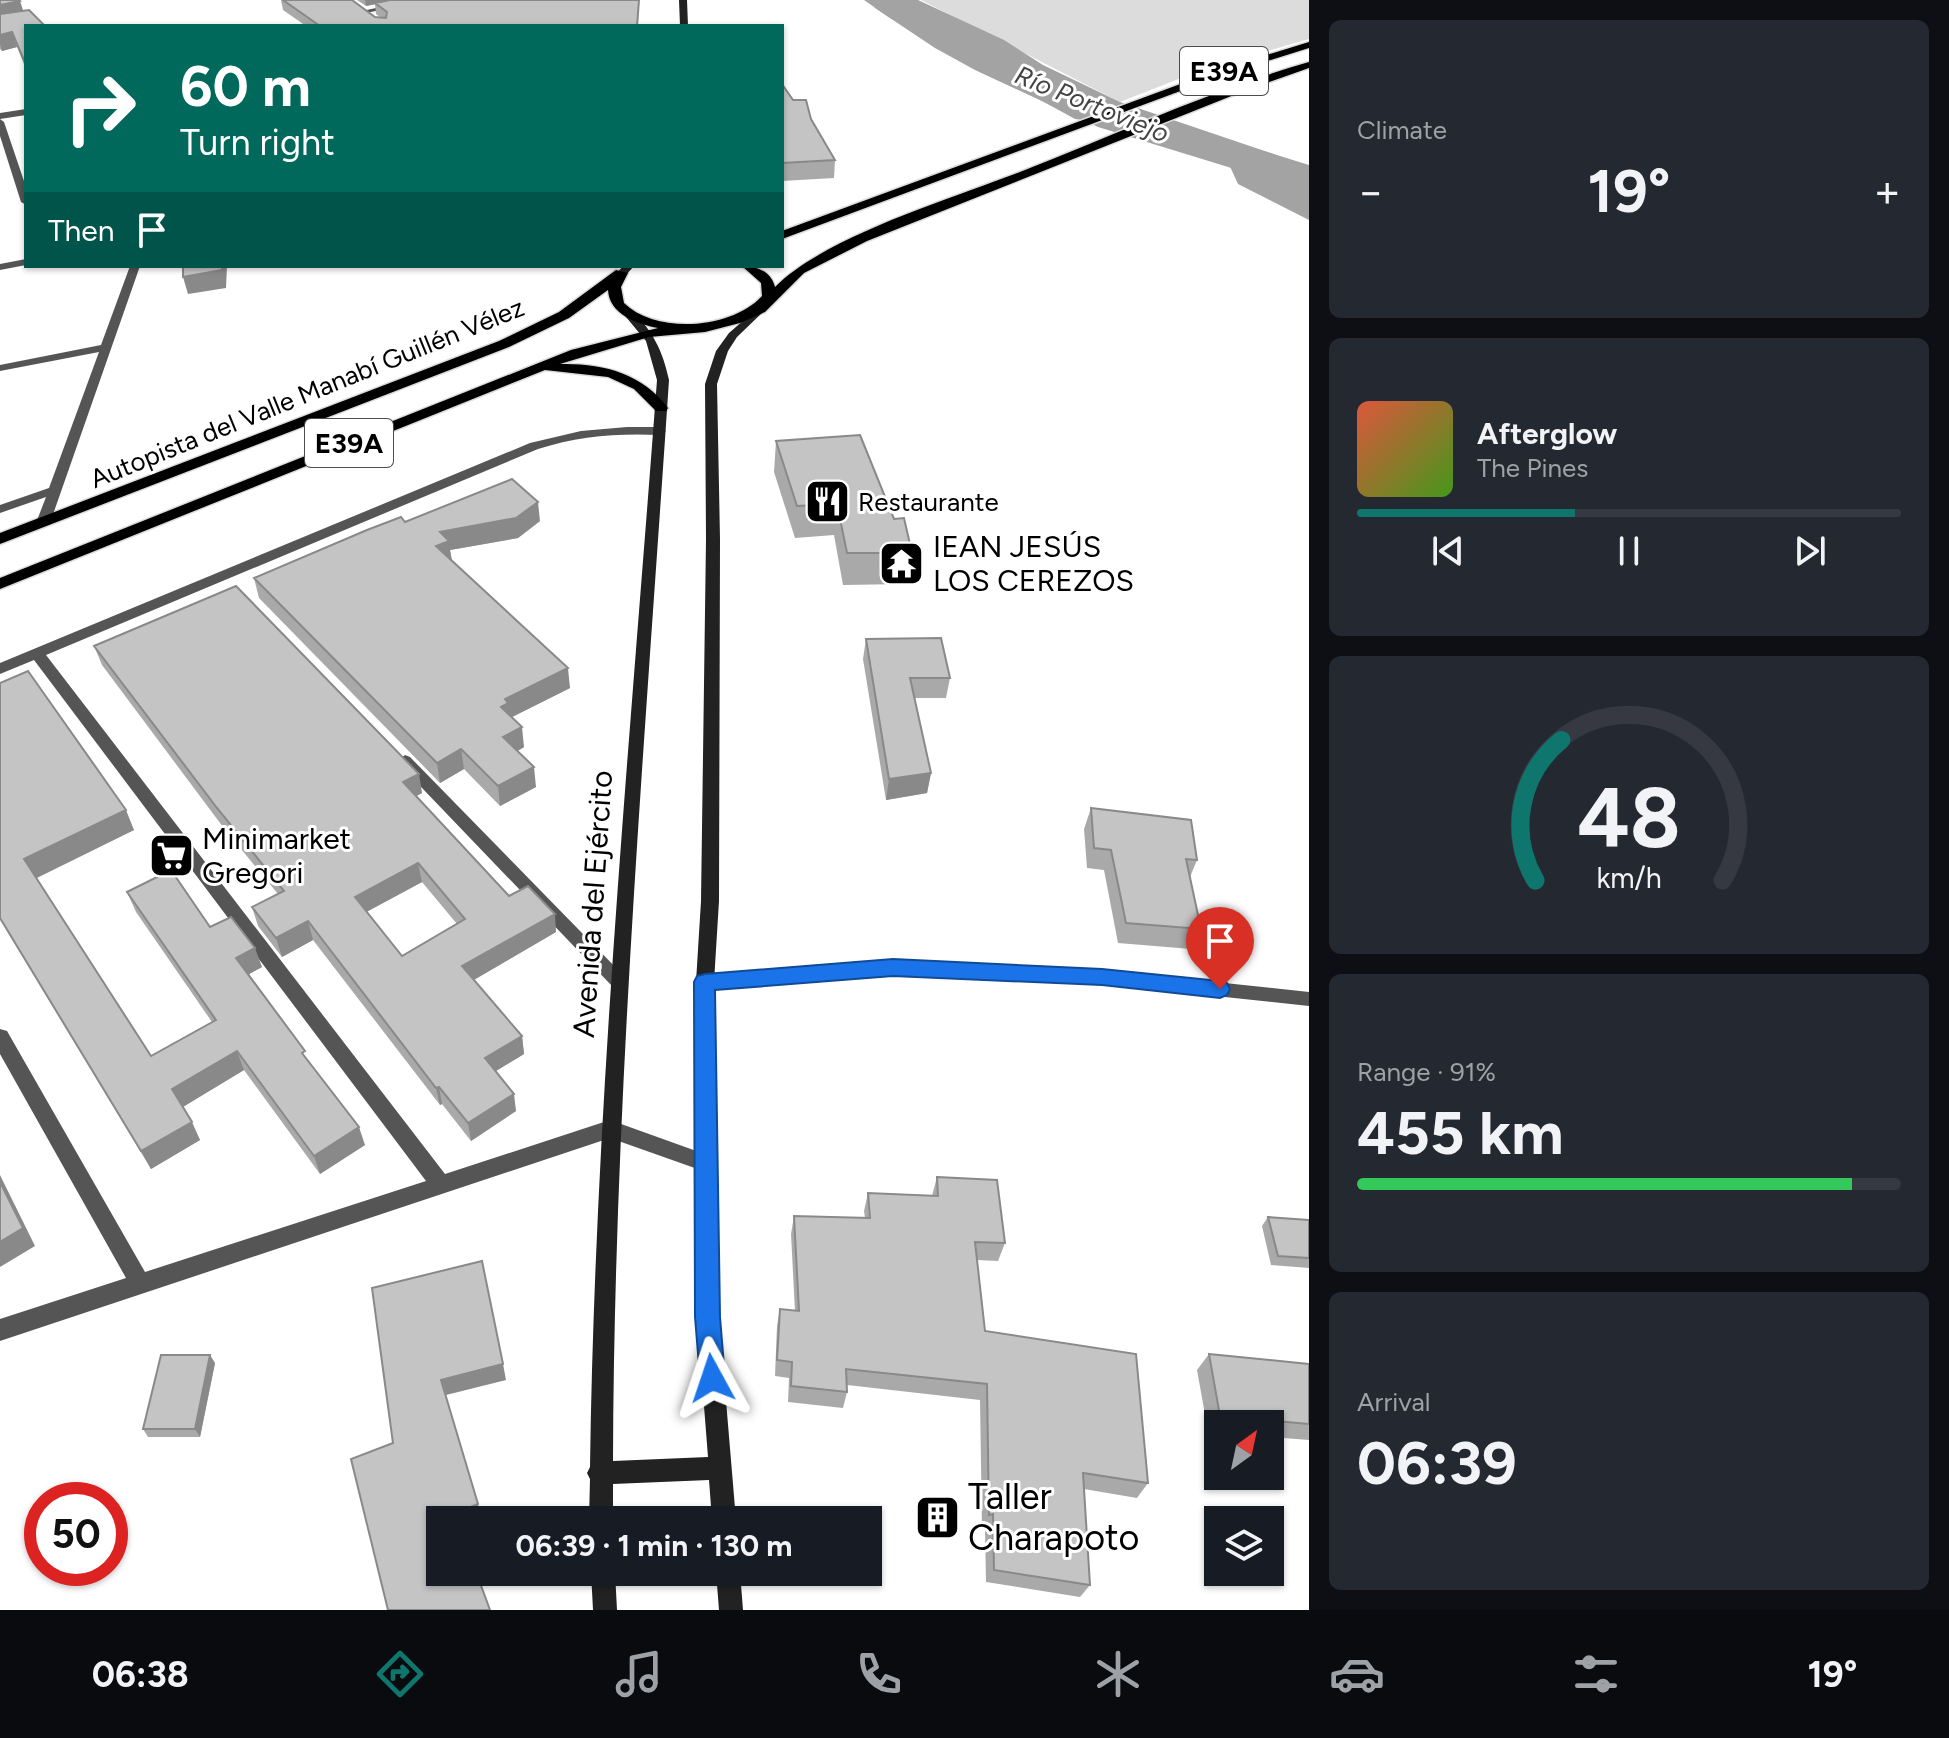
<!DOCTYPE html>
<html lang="en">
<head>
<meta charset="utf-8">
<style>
  body { margin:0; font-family:Figtree,sans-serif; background:#242831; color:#f1f3f6; height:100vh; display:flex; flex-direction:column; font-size:30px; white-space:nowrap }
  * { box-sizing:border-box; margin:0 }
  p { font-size:26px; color:#9ea1a6 }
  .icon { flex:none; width:44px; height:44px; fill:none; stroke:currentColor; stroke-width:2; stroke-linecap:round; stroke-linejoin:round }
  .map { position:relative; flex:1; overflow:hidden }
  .drawer { display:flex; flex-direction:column; gap:20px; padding:20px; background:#0d0f14; width:640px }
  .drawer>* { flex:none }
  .hud { position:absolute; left:24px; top:24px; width:760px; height:244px; border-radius:0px; box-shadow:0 2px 6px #0004; background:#00695c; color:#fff; overflow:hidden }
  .needle { width:52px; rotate:33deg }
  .buttons { position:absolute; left:1204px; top:1410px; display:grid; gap:16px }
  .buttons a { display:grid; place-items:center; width:80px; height:80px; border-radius:0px; background:#171b24; box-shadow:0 2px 6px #0004; font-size:40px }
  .speed { position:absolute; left:24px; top:1482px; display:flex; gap:16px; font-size:40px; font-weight:700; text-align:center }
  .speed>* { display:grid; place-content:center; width:104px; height:104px; border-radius:50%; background:#171b24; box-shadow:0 2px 6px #0004; line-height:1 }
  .speed .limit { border:12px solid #d22; background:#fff; color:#111 }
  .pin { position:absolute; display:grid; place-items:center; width:68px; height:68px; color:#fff; margin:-82px -34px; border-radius:50% 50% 50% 0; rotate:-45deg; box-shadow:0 0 8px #0007 }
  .pin .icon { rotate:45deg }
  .me { position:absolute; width:88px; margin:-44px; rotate:355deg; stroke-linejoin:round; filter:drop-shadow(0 0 6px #0008) }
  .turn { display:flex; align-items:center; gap:28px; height:168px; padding:0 24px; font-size:36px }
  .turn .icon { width:104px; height:104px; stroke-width:2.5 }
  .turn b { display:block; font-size:56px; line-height:68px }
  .then { display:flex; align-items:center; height:76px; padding:0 24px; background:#0003; gap:16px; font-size:30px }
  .big { font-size:60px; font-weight:700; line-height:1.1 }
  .drawer .widget { flex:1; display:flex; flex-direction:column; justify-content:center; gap:12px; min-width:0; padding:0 28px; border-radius:12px; background:#242831 }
  .drawer .dial { align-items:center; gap:0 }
  .dial svg { height:208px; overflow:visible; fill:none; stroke:#363941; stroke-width:7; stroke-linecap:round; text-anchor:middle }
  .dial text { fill:#f1f3f6; stroke:none }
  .song { display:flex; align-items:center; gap:24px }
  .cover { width:96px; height:96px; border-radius:12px; background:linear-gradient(135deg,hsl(10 70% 55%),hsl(100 70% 35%)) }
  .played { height:8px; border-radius:4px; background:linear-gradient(90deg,#0f766e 40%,#363941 40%) }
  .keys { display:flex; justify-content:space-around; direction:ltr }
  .heat { display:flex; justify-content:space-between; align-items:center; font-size:44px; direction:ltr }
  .charge { height:12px; border-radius:6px; background:linear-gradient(90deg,#34c759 91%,#363941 0) }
  .trip { position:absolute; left:426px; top:1506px; width:456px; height:80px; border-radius:0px; background:#171b24; box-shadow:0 2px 6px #0004; font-weight:700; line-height:80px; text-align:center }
  .tab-bar { display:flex; height:128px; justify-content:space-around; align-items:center; background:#090b0e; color:#9ea1a6 }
  .tab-bar .icon { width:56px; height:56px }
  .tab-bar .active { color:#0f766e }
  .tab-bar b { font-size:36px; color:#f1f3f6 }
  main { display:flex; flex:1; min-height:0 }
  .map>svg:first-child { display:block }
  .green { fill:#dcdcdc }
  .water { fill:#a3a3a3 }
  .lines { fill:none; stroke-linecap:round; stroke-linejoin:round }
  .river { fill:#a3a3a3; fill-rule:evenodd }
  .primary-casing { stroke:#dbdbdb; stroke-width:3 }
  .street { fill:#555; fill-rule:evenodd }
  .secondary { fill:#222; fill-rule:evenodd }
  .primary { fill:#000; fill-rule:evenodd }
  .wall { fill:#a9a9a9; fill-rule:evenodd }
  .shaded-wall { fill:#898989 }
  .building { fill:#c4c4c4; stroke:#898989; stroke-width:2; fill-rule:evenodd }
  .route { fill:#1a73e8; stroke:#114b97; stroke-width:2 }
  .labels { text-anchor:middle; stroke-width:6; stroke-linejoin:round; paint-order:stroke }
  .far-water-label { font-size:26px; font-style:italic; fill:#444; stroke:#fff }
  .far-street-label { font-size:26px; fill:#000; stroke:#fff }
  .far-poi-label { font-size:26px; fill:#000; stroke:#fff; text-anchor:start }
  .shield { fill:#fff; stroke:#4c4c4c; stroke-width:2 }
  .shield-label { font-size:28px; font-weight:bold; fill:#000 }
  .poi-label { font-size:30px; fill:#000; stroke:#fff; text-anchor:start }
  .street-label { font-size:30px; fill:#000; stroke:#fff }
  .near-poi-label { font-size:36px; fill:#000; stroke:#fff; text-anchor:start }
</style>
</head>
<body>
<main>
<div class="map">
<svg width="1309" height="1610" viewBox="0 0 1309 1610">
  <rect width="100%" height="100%" fill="#fff"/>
  <!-- green -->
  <path class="green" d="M921,0H1309V39L1204,69L1120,102Z"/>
  <!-- water -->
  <path class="water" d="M864,0H918L1004,40L1043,65L1120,102L1309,166V220L1238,184L1222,149L1176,133L1075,119L890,18Z"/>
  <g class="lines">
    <!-- river -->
    <path class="river" d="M870,0H912L961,32L1003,54L1128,109L1309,165V192L1098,127L975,70L935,48L875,8Z"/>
    <defs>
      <path id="primary" d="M1309,42V48L1229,73L782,239V231L1221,69Z
        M1309,62V68L1244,91L867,241L804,273L765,312L740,323L705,332L649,337L560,364C602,363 642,373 668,408L666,411H656L634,389L608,377L545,370L0,589V578L571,350L658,328C637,324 609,314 608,290L569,318L509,347L0,544V533L499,341L559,312L616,270L628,273L621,287L624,303C657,335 732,329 762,296L761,283L742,266C756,266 771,271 775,287C827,235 954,198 1025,170C1119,133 1212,90 1309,62Z"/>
    </defs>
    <!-- primary casing -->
    <use href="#primary" class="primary-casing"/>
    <!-- street -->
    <path class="street" d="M413,0H429L366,13L362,11Z
      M26,109V115L0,119V113Z
      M0,119L4,122L26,187V205L21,202L0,136Z
      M26,259V265L0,270V264Z
      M130,266H140L50,523L43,527L36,523L46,497L0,513V505L49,488L99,352L0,371V365L101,345Z
      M627,427H660L666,431L660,435C618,433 578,436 538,449L46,655L445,1174L610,1120L713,1157L716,1163L713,1169L706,1172L610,1138L0,1341V1319L126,1278L0,1054V1029L7,1031L145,1272L426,1181L34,660L0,674V663L530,443L581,431Z
      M405,755L410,757L624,976L627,981L624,986L618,988L612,986L400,765L397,761Z
      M893,961L1102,970L1309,992V1006L1102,984L893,975L705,989L699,987L696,982L699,977L705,975Z"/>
    <!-- secondary -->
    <path class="secondary" d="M679,0H687L688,26H680Z
      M623,266H634L626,275H618L617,273Z
      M760,306L764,307V311L737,337L728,351L717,384L720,539L719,901L714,982L716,1163L719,1317L736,1520H712L709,1480L613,1484V1520H589L590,1479L587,1473L590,1467C595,1104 630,742 657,380L646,341L621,311L630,309C652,329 663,351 669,380C645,740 614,1100 613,1461L708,1457L697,1317L696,1163V982L701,901L706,539L705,384L716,351L729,333Z
      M591,1572H615L617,1610H593Z
      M716,1572H740L743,1610H719Z"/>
    <!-- primary -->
    <use href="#primary" class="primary"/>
  </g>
  <!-- wall -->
  <path class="wall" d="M0,0L26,26V69L17,47L2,51L0,49Z
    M281,0H352L375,17H380L376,14L375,4L366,6L357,0H639L638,26H306L283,10Z
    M782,84L793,100L811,119L835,160L834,178L782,181Z
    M776,441L894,519L912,553L906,584L843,585L834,535L795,538L774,472Z
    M540,521L518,538L450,550L452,561L570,688L512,717L524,747L518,751L536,787L500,806L464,769L440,783L259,598L254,578Z
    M866,639L950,678L946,698H914L931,773L927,793L886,800L863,659Z
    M94,646L422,793L416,796L509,896L556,932L474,980L522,1036L524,1054L495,1071L516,1111L471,1141L442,1104L440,1105L313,940L282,957L258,926L252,907L278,894L223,827L102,665ZM422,882L457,924L402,956L366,912Z
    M0,683L134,830L37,878L151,1056L212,1022L136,912L127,892L210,927L262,967L249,974L365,1145L320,1174L244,1070L183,1107L200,1140L151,1169L0,919Z
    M1091,808L1197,860L1190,877L1201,929L1191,949L1118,943L1104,870L1087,868L1084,829Z
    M937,1177L1005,1243L998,1261L977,1260L985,1331L1148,1483L1137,1498L1084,1489L1090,1585L1080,1597L986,1582L985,1528H982L980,1400L847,1385V1392L843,1408L788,1402L789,1378L775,1376L777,1326L780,1309L795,1311L791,1234L794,1216L865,1218L864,1211L868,1193L932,1196Z
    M1268,1217L1309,1220V1268L1271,1265L1262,1226Z
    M1209,1354L1309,1364V1440L1270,1437V1424H1218V1432L1208,1431L1197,1370Z
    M215,1363L200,1437H148L143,1429Z"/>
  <!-- shaded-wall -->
  <path class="shaded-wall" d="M365,0H397L366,6Z
    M20,1L25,16L0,21V5Z
    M12,32L17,47L2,51L0,44V35Z
    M222,266H227L226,288L188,294L183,277Z
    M538,502L540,521L518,538L450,550L452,561L436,546L440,532Z
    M568,668L570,688L510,718L501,707L505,699Z
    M522,727L524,747L506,757L503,737Z
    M461,749L464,769L440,783L437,763Z
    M534,767L536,787L500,806L498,786Z
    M931,773L927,793L886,800L889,779Z
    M419,774L422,793L407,801L403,782Z
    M126,810L134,830L34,879L24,859Z
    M418,863L422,882L359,916L355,897Z
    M555,914L556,932L465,985L462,966Z
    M308,921L313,940L282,957L276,938Z
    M255,948L262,967L244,977L236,958Z
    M522,1036L524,1054L488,1076L485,1058Z
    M237,1051L244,1070L181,1108L172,1089Z
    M439,1087L442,1104L440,1105L436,1088Z
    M514,1094L516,1111L471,1141L468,1123Z
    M192,1122L200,1140L151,1169L141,1151Z
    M359,1127L365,1145L320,1174L314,1156Z
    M0,1175L35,1246L0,1267Z
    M210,1355L215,1363L200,1437L195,1429Z
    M503,1364L506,1380L446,1395L441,1380Z
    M478,1504L482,1518L476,1520H456L454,1514Z"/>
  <!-- building -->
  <path class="building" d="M0,0H19L20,1L0,5Z
    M283,0H352L375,17L386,18L387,12L375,3L390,0H639L637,26H320Z
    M29,10L45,26H26V65L12,32L0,35V14Z
    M782,84L793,100H806L811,119L835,160L782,163Z
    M183,266H222V270L183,277Z
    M860,435L894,519L904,518L912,553H847L837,504L797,506L776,441Z
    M512,479L538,502L516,518L440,532L449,541L436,546L568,668L505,699L508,703L501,707L522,727L503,737L534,767L498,786L461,749L437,763L254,578L367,530L401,517L405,522Z
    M236,586L419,774L403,782L509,896L528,886L555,914L462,966L522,1036L485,1058L514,1094L468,1123L439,1087L436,1088L308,921L276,938L252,907L284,891L217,808L94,646ZM418,863L465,919L402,956L355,897Z
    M941,638L950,678H910L931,773L889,779L866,639Z
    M28,671L126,810L24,859L151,1056L216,1020L127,892L171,870L210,927L231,917L255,948L236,958L305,1051L302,1053L359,1127L314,1156L237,1051L172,1089L192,1122L141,1151L0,918V683Z
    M1091,808L1191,820L1197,860L1186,859L1201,929L1126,923L1111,850L1094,848Z
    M937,1177L997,1180L1005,1243L975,1242L985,1331L1136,1354L1148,1483L1083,1473L1090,1585L994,1570L993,1514L989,1515L987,1384L846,1369L847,1392L791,1386L792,1362L777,1360L780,1309L799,1311L794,1216L870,1218L868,1193L938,1196Z
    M0,1182L23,1228L0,1242Z
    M1268,1217L1309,1220V1258L1278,1256Z
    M482,1261L503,1364L441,1380L478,1504L454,1514L456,1520H440V1572H476L490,1610H388L351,1459L393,1443L372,1288Z
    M1209,1354L1309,1364V1424L1220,1416Z
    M161,1355H210L195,1429H143Z"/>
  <!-- route -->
  <path class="route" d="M893,959L1102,969L1220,981L1227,983L1230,989L1227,995L1220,998L1102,985L893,976L715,990L720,1317L725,1378L721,1387L712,1390L704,1387L700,1378L695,1317L694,982L697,976L705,974Z"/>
  <!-- icons -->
  <defs>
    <symbol id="restaurant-square" viewBox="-11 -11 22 22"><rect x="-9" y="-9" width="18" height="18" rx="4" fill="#000" stroke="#fff"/><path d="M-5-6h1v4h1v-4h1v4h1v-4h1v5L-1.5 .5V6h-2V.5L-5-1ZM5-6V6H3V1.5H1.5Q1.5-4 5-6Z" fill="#fff"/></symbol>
    <symbol id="temple-square" viewBox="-11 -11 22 22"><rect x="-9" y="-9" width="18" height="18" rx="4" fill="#000" stroke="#fff"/><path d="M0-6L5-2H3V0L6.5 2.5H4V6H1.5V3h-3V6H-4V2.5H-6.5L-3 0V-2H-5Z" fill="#fff"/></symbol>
    <symbol id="supermarket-square" viewBox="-11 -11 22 22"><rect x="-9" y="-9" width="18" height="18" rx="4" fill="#000" stroke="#fff"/><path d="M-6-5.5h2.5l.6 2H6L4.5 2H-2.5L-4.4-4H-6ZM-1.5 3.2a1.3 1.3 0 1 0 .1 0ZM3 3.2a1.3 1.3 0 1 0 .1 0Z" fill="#fff"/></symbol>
    <symbol id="building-square" viewBox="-11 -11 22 22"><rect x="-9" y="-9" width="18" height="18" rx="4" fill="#000" stroke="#fff"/><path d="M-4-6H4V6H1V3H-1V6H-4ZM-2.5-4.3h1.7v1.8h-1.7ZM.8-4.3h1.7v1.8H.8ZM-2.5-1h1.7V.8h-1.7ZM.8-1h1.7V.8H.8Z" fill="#fff"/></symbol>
  </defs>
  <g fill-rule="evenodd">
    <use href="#restaurant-square" x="802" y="476" width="51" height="51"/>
    <use href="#temple-square" x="876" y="538" width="51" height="51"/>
    <use href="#supermarket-square" x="146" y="830" width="51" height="51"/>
    <use href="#building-square" x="912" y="1492" width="51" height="51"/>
  </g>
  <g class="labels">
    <!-- far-water labels -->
    <g class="far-water-label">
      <text transform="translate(1092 104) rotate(22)" y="9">Río Portoviejo</text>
    </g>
    <!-- far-street labels -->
    <g class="far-street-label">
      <text transform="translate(307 393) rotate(-22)" y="9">Autopista del Valle Manabí Guillén Vélez</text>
    </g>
    <!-- far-poi labels -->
    <g class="far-poi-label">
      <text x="858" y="511">Restaurante</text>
    </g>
    <!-- shield labels -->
    <g class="shield">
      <rect x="1180" y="47" width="88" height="48" rx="6"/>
      <rect x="305" y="419" width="88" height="48" rx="6"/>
    </g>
    <g class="shield-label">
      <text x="1224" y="81">E39A</text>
      <text x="349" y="453">E39A</text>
    </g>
    <!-- poi labels -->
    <g class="poi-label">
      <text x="933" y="557">IEAN JESÚS<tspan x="933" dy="34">LOS CEREZOS</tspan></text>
      <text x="202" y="849">Minimarket<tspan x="202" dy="34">Gregori</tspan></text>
    </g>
    <!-- street labels -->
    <g class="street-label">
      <text transform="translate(593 904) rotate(-86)" y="10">Avenida del Ejército</text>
    </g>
    <!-- near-poi labels -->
    <g class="near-poi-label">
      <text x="968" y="1509">Taller<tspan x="968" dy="41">Charapoto</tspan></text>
    </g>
  </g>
</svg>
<div class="buttons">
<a><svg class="needle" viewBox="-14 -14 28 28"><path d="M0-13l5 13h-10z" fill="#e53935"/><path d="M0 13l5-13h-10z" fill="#9ea1a6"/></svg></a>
<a><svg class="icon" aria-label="layers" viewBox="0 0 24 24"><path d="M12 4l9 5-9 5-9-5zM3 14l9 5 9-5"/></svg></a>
</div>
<div class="speed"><div class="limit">50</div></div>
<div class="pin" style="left:1220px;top:989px;background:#d93025"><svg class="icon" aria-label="arrive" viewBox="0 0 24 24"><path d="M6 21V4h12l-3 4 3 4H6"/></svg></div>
<svg class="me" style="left:712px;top:1378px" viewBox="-20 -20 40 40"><path d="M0-17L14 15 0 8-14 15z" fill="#1a73e8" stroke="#fff" stroke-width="4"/></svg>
<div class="trip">06:39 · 1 min · 130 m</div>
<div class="hud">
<div class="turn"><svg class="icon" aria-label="right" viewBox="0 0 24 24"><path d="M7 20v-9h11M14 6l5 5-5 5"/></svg><div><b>60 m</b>Turn right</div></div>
<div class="then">Then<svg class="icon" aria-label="arrive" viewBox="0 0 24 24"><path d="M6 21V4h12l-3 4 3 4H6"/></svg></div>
</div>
</div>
<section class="drawer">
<div class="widget"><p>Climate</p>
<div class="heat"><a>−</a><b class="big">19°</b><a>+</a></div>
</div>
<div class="widget">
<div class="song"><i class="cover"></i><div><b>Afterglow</b><p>The Pines</p></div></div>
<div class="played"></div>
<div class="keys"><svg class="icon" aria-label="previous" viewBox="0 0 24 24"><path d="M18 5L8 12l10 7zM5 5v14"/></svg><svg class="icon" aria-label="pause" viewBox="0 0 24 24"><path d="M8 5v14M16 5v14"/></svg><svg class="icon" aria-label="next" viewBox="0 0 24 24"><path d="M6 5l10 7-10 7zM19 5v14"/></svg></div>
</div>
<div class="widget dial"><svg viewBox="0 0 100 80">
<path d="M14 69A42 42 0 1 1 86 69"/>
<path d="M14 69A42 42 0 0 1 24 15" stroke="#0f766e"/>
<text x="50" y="56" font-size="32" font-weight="700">48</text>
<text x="50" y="72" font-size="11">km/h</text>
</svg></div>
<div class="widget"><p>Range · 91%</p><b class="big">455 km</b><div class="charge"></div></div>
<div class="widget"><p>Arrival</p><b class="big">06:39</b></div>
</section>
</main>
<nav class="tab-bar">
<b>06:38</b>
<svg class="icon active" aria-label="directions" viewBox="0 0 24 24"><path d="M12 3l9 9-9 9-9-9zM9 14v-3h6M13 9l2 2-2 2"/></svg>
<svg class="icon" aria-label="music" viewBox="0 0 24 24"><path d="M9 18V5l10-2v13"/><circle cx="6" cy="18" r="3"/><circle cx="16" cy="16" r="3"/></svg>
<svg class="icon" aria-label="phone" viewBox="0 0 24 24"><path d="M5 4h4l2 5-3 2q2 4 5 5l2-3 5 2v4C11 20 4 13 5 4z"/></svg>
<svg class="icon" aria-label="climate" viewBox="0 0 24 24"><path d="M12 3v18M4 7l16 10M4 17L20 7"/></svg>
<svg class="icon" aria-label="car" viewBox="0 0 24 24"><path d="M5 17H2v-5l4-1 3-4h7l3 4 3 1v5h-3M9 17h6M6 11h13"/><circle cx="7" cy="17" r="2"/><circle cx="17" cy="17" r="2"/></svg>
<svg class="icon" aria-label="filters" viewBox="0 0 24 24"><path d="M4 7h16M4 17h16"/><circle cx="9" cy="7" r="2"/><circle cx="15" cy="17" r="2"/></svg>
<b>19°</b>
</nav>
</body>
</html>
